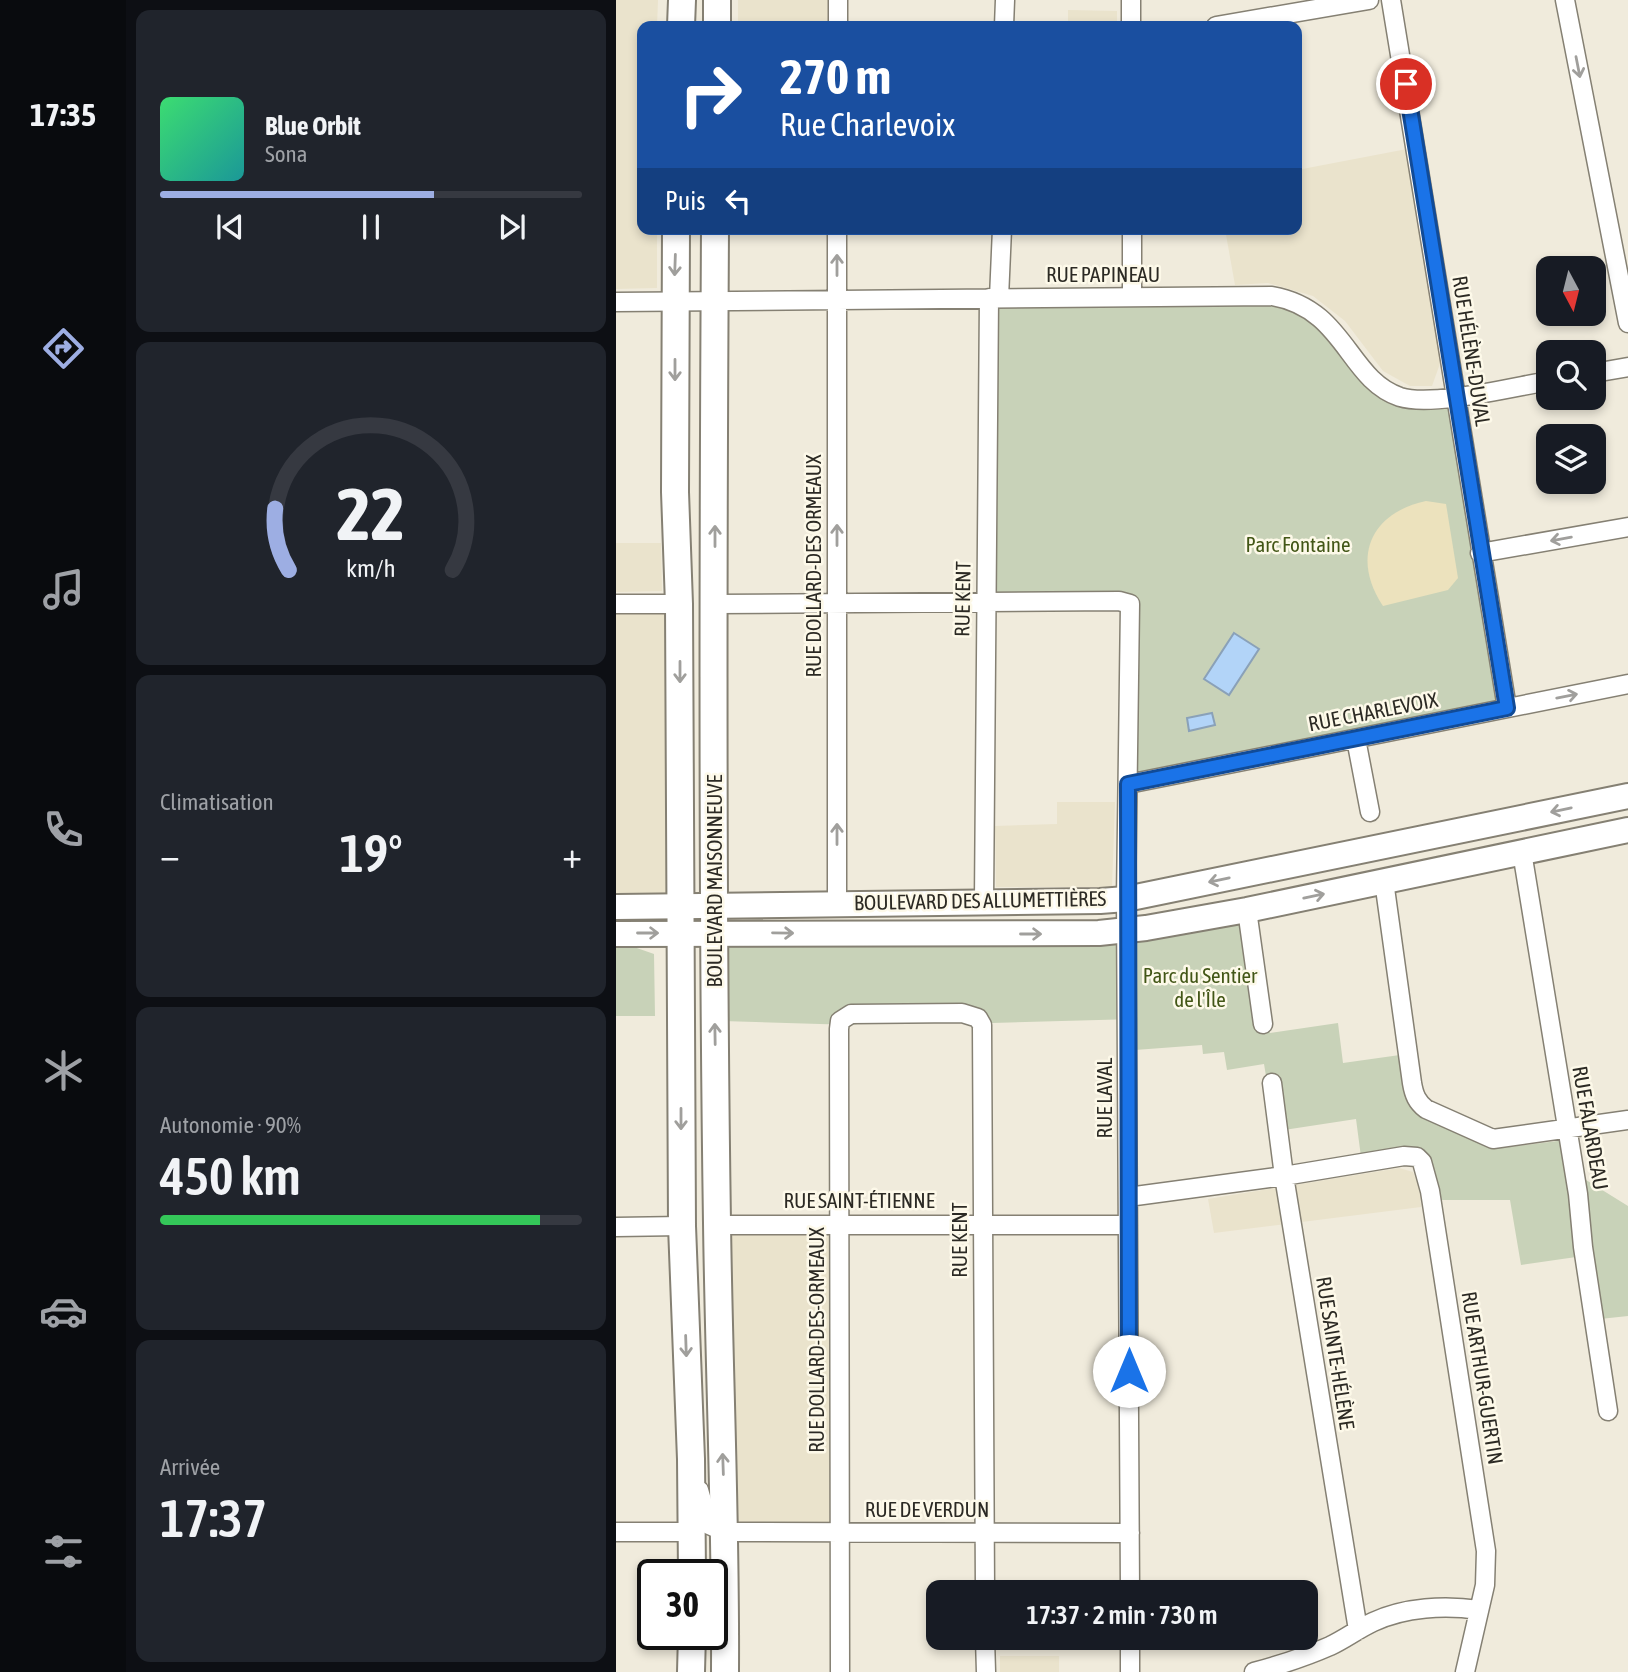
<!DOCTYPE html>
<html lang="fr">
<head>
<meta charset="utf-8">
<style>
  body { margin:0; font-family:"Asap Condensed",sans-serif; background:#20242c; color:#f1f3f6; height:100vh; display:flex; flex-direction:column; font-size:26px; white-space:nowrap }
  * { box-sizing:border-box; margin:0 }
  p { font-size:23px; color:#9ea1a6 }
  .icon { flex:none; width:38px; height:38px; fill:none; stroke:currentColor; stroke-width:2; stroke-linecap:round; stroke-linejoin:round }
  .map { position:relative; flex:1; overflow:hidden }
  .panel { display:flex; flex-direction:column; gap:10px; padding:10px; background:#0d0f14; width:490px }
  .panel>* { flex:none }
  .banner { position:absolute; left:21px; top:21px; width:665px; height:214px; border-radius:14px; box-shadow:0 4px 10px #0003; background:#1a4fa0; color:#fff; overflow:hidden }
  .needle { width:46px; rotate:173deg }
  .fabs { position:absolute; left:920px; top:256px; display:grid; gap:14px }
  .fabs a { display:grid; place-items:center; width:70px; height:70px; border-radius:14px; background:#171b24; box-shadow:0 4px 10px #0003; font-size:35px }
  .speed { position:absolute; left:21px; top:1559px; display:flex; gap:14px; font-size:35px; font-weight:700; text-align:center }
  .speed>* { display:grid; place-content:center; width:91px; height:91px; border-radius:50%; background:#171b24; box-shadow:0 4px 10px #0003; line-height:1 }
  .speed .limit { border:4px solid #111; border-radius:10px; background:#fff; color:#111 }
  .pin { position:absolute; display:grid; place-items:center; width:60px; height:60px; color:#fff; margin:-30px; border:4px solid #fff; border-radius:50%; box-shadow:0 2px 7px #0007 }
  .me { position:absolute; width:77px; margin:-38px; rotate:0deg; stroke-linejoin:round; filter:drop-shadow(0 0 5px #0008) }
  .turn { display:flex; align-items:center; gap:24px; height:147px; padding:0 28px; font-size:32px }
  .turn .icon { width:91px; height:91px; stroke-width:2.5 }
  .turn b { display:block; font-size:49px; line-height:60px }
  .then { display:flex; align-items:center; height:66px; padding:0 28px; background:#0003; gap:14px; font-size:26px }
  .big { font-size:52px; font-weight:600; line-height:1.1 }
  .panel .widget { flex:1; display:flex; flex-direction:column; justify-content:center; gap:10px; min-width:0; padding:0 24px; border-radius:14px; background:#20242c }
  .panel .dial { align-items:center; gap:0 }
  .dial svg { height:182px; overflow:visible; fill:none; stroke:#363941; stroke-width:7; stroke-linecap:round; text-anchor:middle }
  .dial text { fill:#f1f3f6; stroke:none }
  .song { display:flex; align-items:center; gap:21px }
  .cover { width:84px; height:84px; border-radius:10px; background:linear-gradient(135deg,hsl(140 70% 55%),hsl(180 70% 35%)) }
  .played { height:7px; border-radius:4px; background:linear-gradient(90deg,#9daee3 65%,#363941 65%) }
  .keys { display:flex; justify-content:space-around; direction:ltr }
  .heat { display:flex; justify-content:space-between; align-items:center; font-size:38px; direction:ltr }
  .charge { height:10px; border-radius:5px; background:linear-gradient(90deg,#34c759 90%,#363941 0) }
  .trip { position:absolute; left:310px; top:1580px; width:392px; height:70px; border-radius:14px; background:#171b24; box-shadow:0 4px 10px #0003; font-weight:600; line-height:70px; text-align:center }
  main { display:flex; flex:1; min-height:0 }
  .tab-bar { display:flex; flex-direction:column; width:126px; justify-content:space-around; align-items:center; background:#090b0e; color:#9ea1a6 }
  .tab-bar .icon { width:49px; height:49px }
  .tab-bar .active { color:#9daee3 }
  .tab-bar b { font-size:32px; color:#f1f3f6 }
  .map>svg:first-child { display:block }
  .built { fill:#eae3cc }
  .green { fill:#c8d2b8 }
  .sand { fill:#ece2bd }
  .water { fill:#b2d4f8; stroke:#8aa1b8; stroke-width:2 }
  .lines { fill:none; stroke-linecap:round; stroke-linejoin:round }
  .street-casing { stroke:#858073; stroke-width:21 }
  .secondary-casing { stroke:#858073; stroke-width:28 }
  .primary-casing { stroke:#858073; stroke-width:30 }
  .street { stroke:#fff; stroke-width:18 }
  .secondary { stroke:#fff; stroke-width:24 }
  .primary { stroke:#fff; stroke-width:26 }
  .oneway { stroke:#a09f9c }
  .route-casing { stroke:#114b97; stroke-width:18 }
  .route { stroke:#1a73e8; stroke-width:12 }
  .labels { text-anchor:middle; stroke-width:5; stroke-linejoin:round; paint-order:stroke }
  .street-label { font-size:21px; fill:#2c2a24; stroke:#fdf9e9 }
  .park-label { font-size:21px; fill:#425616; stroke:#fdf9e9 }
</style>
</head>
<body>
<main>
<nav class="tab-bar">
<b>17:35</b>
<svg class="icon active" aria-label="directions" viewBox="0 0 24 24"><path d="M12 3l9 9-9 9-9-9zM9 14v-3h6M13 9l2 2-2 2"/></svg>
<svg class="icon" aria-label="music" viewBox="0 0 24 24"><path d="M9 18V5l10-2v13"/><circle cx="6" cy="18" r="3"/><circle cx="16" cy="16" r="3"/></svg>
<svg class="icon" aria-label="phone" viewBox="0 0 24 24"><path d="M5 4h4l2 5-3 2q2 4 5 5l2-3 5 2v4C11 20 4 13 5 4z"/></svg>
<svg class="icon" aria-label="climate" viewBox="0 0 24 24"><path d="M12 3v18M4 7l16 10M4 17L20 7"/></svg>
<svg class="icon" aria-label="car" viewBox="0 0 24 24"><path d="M5 17H2v-5l4-1 3-4h7l3 4 3 1v5h-3M9 17h6M6 11h13"/><circle cx="7" cy="17" r="2"/><circle cx="17" cy="17" r="2"/></svg>
<svg class="icon" aria-label="filters" viewBox="0 0 24 24"><path d="M4 7h16M4 17h16"/><circle cx="9" cy="7" r="2"/><circle cx="15" cy="17" r="2"/></svg>
</nav>
<section class="panel">
<div class="widget">
<div class="song"><i class="cover"></i><div><b>Blue Orbit</b><p>Sona</p></div></div>
<div class="played"></div>
<div class="keys"><svg class="icon" aria-label="previous" viewBox="0 0 24 24"><path d="M18 5L8 12l10 7zM5 5v14"/></svg><svg class="icon" aria-label="pause" viewBox="0 0 24 24"><path d="M8 5v14M16 5v14"/></svg><svg class="icon" aria-label="next" viewBox="0 0 24 24"><path d="M6 5l10 7-10 7zM19 5v14"/></svg></div>
</div>
<div class="widget dial"><svg viewBox="0 0 100 80">
<path d="M14 69A42 42 0 1 1 86 69"/>
<path d="M14 69A42 42 0 0 1 8 42" stroke="#9daee3"/>
<text x="50" y="56" font-size="32" font-weight="700">22</text>
<text x="50" y="72" font-size="11">km/h</text>
</svg></div>
<div class="widget"><p>Climatisation</p>
<div class="heat"><a>−</a><b class="big">19°</b><a>+</a></div>
</div>
<div class="widget"><p>Autonomie · 90%</p><b class="big">450 km</b><div class="charge"></div></div>
<div class="widget"><p>Arrivée</p><b class="big">17:37</b></div>
</section>
<div class="map">
<svg width="1012" height="1672" viewBox="0 0 1012 1672">
  <rect width="100%" height="100%" fill="#f0ebdc"/>
  <!-- built -->
  <path class="built" d="M0,0H42L41,26H26V229H41V288L0,289Z
    M122,0H214V26H122Z
    M452,10L501,11V26H452Z
    M791,149L826,358L816,386H794L767,371L729,321L697,296L652,283L619,285L609,229H681V170Z
    M0,543H45L46,591L0,592Z
    M57,602L58,904L0,907V603Z
    M441,802H499L496,887H380L379,826L441,824Z
    M783,1168L797,1172L804,1190L805,1207L598,1233L592,1199Z
    M223,1224L225,1532H109L101,1225Z
    M384,1656H443V1672H384Z"/>
  <!-- green -->
  <path class="green" d="M373,298L672,299L769,389L839,397L891,708L512,784L516,610L370,602Z
    M638,919L654,1033L722,1023L727,1063L798,1053L805,1103L877,1146L885,1148L957,1139L962,1175L1012,1206V1316L984,1319L974,1255L905,1265L894,1200H821L817,1176L796,1165L747,1172L740,1119L668,1130L653,1094L648,1064L611,1070L608,1052L587,1054L586,1045L519,1050V1019L376,1023L369,1027L353,1022H250L237,1025L106,1021L107,941L517,939L589,930Z
    M0,946L18,947L38,954L39,1016H0Z"/>
  <!-- sand -->
  <path class="sand" d="M810,501L830,504L842,578L832,590L767,606C735,558 754,513 810,501Z"/>
  <!-- water -->
  <path class="water" d="M618,633L643,649L613,695L588,679Z
    M596,713L599,725L573,731L571,718Z"/>
  <g class="lines">
    <defs>
      <path id="street" d="M222,0V26
        M775,0L891,708
        M949,0L1012,323
        M388,26L389,0
        M515,26V0
        M600,26L753,0
        M221,229V903
        M516,229V297
        M383,298L386,229
        M0,302L656,296C730,309 731,379 784,397C816,407 897,387 933,381
        M978,373L1012,367
        M864,553L1012,527
        M0,604H63
        M99,604L503,601L514,604L510,899L514,1592
        M740,739L754,812
        M512,784L1012,684
        M906,852L962,1194L967,1247L992,1411
        M768,881L796,1083C798,1095 801,1102 810,1109L877,1139L1012,1120
        M368,901L373,298
        M631,910L647,1024
        M656,1083L668,1176L742,1630
        M512,1197L668,1176L788,1156L801,1157L806,1162L814,1191L870,1551L869,1585L849,1672
        M101,1225H512
        M0,1227L66,1226
        M83,1490L93,1525L109,1532L514,1533
        M0,1532H75
        M369,1638L370,1672
        M514,1638V1672
        M224,1672L223,1029L224,1021L235,1014L346,1013L362,1018L366,1025L369,1592
        M638,1672C664,1665 689,1657 714,1646C729,1639 742,1629 757,1622C789,1607 829,1605 863,1610"/>
      <path id="secondary" d="M0,907L484,901L510,899L1012,796
        M0,934L483,933L530,928L631,910L1012,830"/>
      <path id="primary" d="M101,0V26
        M65,26L66,0
        M60,229L59,492L63,604L66,1226L75,1459L76,1575
        M99,229C97,560 96,892 101,1223C103,1372 110,1522 109,1672
        M75,1672L76,1634"/>
    </defs>
    <!-- street casing -->
    <use href="#street" class="street-casing"/>
    <!-- secondary casing -->
    <use href="#secondary" class="secondary-casing"/>
    <!-- primary casing -->
    <use href="#primary" class="primary-casing"/>
    <!-- street -->
    <use href="#street" class="street"/>
    <!-- secondary -->
    <use href="#secondary" class="secondary"/>
    <!-- primary -->
    <use href="#primary" class="primary"/>
  </g>
  <!-- one-way arrows -->
  <defs><path id="oneway-shaft" d="M-6 0H5M1.5-3L5.5 0L1.5 3" fill="none" stroke-width="1.6" stroke-linecap="round" stroke-linejoin="round" transform="scale(1.75)"/></defs>
  <g class="oneway">
    <use href="#oneway-shaft" transform="translate(962 67) rotate(79)"/>
    <use href="#oneway-shaft" transform="translate(59 265) rotate(92)"/>
    <use href="#oneway-shaft" transform="translate(221 265) rotate(-90)"/>
    <use href="#oneway-shaft" transform="translate(59 370) rotate(90)"/>
    <use href="#oneway-shaft" transform="translate(221 535) rotate(-90)"/>
    <use href="#oneway-shaft" transform="translate(99 536) rotate(-90)"/>
    <use href="#oneway-shaft" transform="translate(945 539) rotate(170)"/>
    <use href="#oneway-shaft" transform="translate(64 672) rotate(90)"/>
    <use href="#oneway-shaft" transform="translate(951 696) rotate(-11)"/>
    <use href="#oneway-shaft" transform="translate(945 810) rotate(168)"/>
    <use href="#oneway-shaft" transform="translate(221 834) rotate(-90)"/>
    <use href="#oneway-shaft" transform="translate(603 880) rotate(168)"/>
    <use href="#oneway-shaft" transform="translate(698 896) rotate(-12)"/>
    <use href="#oneway-shaft" transform="translate(32 933)"/>
    <use href="#oneway-shaft" transform="translate(167 933) rotate(1)"/>
    <use href="#oneway-shaft" transform="translate(415 934)"/>
    <use href="#oneway-shaft" transform="translate(99 1034) rotate(-91)"/>
    <use href="#oneway-shaft" transform="translate(65 1119) rotate(90)"/>
    <use href="#oneway-shaft" transform="translate(70 1346) rotate(88)"/>
    <use href="#oneway-shaft" transform="translate(107 1464) rotate(-92)"/>
  </g>
  <g class="lines">
    <defs>
      <path id="route" d="M513,1371L512,784L891,708L790,84"/>
    </defs>
    <!-- route casing -->
    <use href="#route" class="route-casing"/>
    <!-- route -->
    <use href="#route" class="route"/>
  </g>
  <g class="labels">
    <!-- street labels -->
    <g class="street-label">
      <text x="487" y="282">RUE PAPINEAU</text>
      <text transform="translate(855 351) rotate(81)" y="7">RUE HÉLÈNE-DUVAL</text>
      <text transform="translate(198 566) rotate(-90)" y="7">RUE DOLLARD-DES ORMEAUX</text>
      <text transform="translate(347 599) rotate(-89)" y="7">RUE KENT</text>
      <text transform="translate(757 712) rotate(-11)" y="7">RUE CHARLEVOIX</text>
      <text transform="translate(99 881) rotate(-90)" y="7">BOULEVARD MAISONNEUVE</text>
      <text transform="translate(364 901) rotate(-1)" y="7">BOULEVARD DES ALLUMETTIÈRES</text>
      <text transform="translate(489 1098) rotate(-90)" y="7">RUE LAVAL</text>
      <text transform="translate(974 1128) rotate(80)" y="7">RUE FALARDEAU</text>
      <text x="243" y="1208">RUE SAINT-ÉTIENNE</text>
      <text transform="translate(344 1240) rotate(-90)" y="7">RUE KENT</text>
      <text transform="translate(201 1340) rotate(-90)" y="7">RUE DOLLARD-DES-ORMEAUX</text>
      <text transform="translate(719 1353) rotate(81)" y="7">RUE SAINTE-HÉLÈNE</text>
      <text transform="translate(866 1378) rotate(81)" y="7">RUE ARTHUR-GUERTIN</text>
      <text x="311" y="1517">RUE DE VERDUN</text>
    </g>
    <!-- park labels -->
    <g class="park-label">
      <text x="682" y="552">Parc Fontaine</text>
      <text x="584" y="983">Parc du Sentier<tspan x="584" dy="24">de l'Île</tspan></text>
    </g>
  </g>
</svg>
<div class="fabs">
<a><svg class="needle" viewBox="-14 -14 28 28"><path d="M0-13l5 13h-10z" fill="#e53935"/><path d="M0 13l5-13h-10z" fill="#9ea1a6"/></svg></a>
<a><svg class="icon" aria-label="search" viewBox="0 0 24 24"><circle cx="10" cy="10" r="6"/><path d="M15 15l6 6"/></svg></a>
<a><svg class="icon" aria-label="layers" viewBox="0 0 24 24"><path d="M12 4l9 5-9 5-9-5zM3 14l9 5 9-5"/></svg></a>
</div>
<div class="speed"><div class="limit">30</div></div>
<div class="pin" style="left:790px;top:84px;background:#d93025"><svg class="icon" aria-label="arrive" viewBox="0 0 24 24"><path d="M6 21V4h12l-3 4 3 4H6"/></svg></div>
<svg class="me" style="left:513px;top:1371px" viewBox="-20 -20 40 40"><circle r="19" fill="#fff"/><path d="M0-13L10 11 0 6-10 11z" fill="#1a73e8"/></svg>
<div class="trip">17:37 · 2 min · 730 m</div>
<div class="banner">
<div class="turn"><svg class="icon" aria-label="right" viewBox="0 0 24 24"><path d="M7 20v-9h11M14 6l5 5-5 5"/></svg><div><b>270 m</b>Rue Charlevoix</div></div>
<div class="then">Puis<svg class="icon" aria-label="left" viewBox="0 0 24 24"><path d="M17 20v-9H6M10 6l-5 5 5 5"/></svg></div>
</div>
</div>
</main>
</body>
</html>
